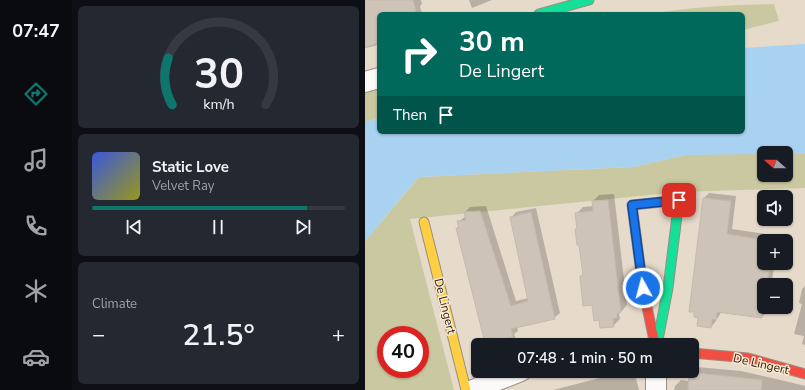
<!DOCTYPE html>
<html lang="en">
<head>
<meta charset="utf-8">
<style>
  body { margin:0; font-family:"Nunito Sans",sans-serif; background:#242831; color:#f1f3f6; height:100vh; display:flex; flex-direction:column; font-size:15px; white-space:nowrap }
  * { box-sizing:border-box; margin:0 }
  p { font-size:13px; color:#9ea1a6 }
  .icon { flex:none; width:22px; height:22px; fill:none; stroke:currentColor; stroke-width:2; stroke-linecap:round; stroke-linejoin:round }
  .map { position:relative; flex:1; overflow:hidden }
  .sheet { display:flex; flex-direction:column; gap:6px; padding:6px; background:#0d0f14; width:293px }
  .sheet>* { flex:none }
  .guide { position:absolute; left:12px; top:12px; width:368px; height:122px; border-radius:6px; box-shadow:0 1px 3px #0004; background:#00695c; color:#fff; overflow:hidden }
  .needle { width:26px; rotate:291deg }
  .controls { position:absolute; left:392px; top:146px; display:grid; gap:8px }
  .controls a { display:grid; place-items:center; width:36px; height:36px; border-radius:6px; background:#171b24; box-shadow:0 1px 3px #0004; font-size:20px }
  .speed { position:absolute; left:12px; top:326px; display:flex; gap:8px; font-size:20px; font-weight:700; text-align:center }
  .speed>* { display:grid; place-content:center; width:52px; height:52px; border-radius:50%; background:#171b24; box-shadow:0 1px 3px #0004; line-height:1 }
  .speed .limit { border:6px solid #d22; background:#fff; color:#111 }
  .pin { position:absolute; display:grid; place-items:center; width:34px; height:34px; color:#fff; margin:-17px; border-radius:8px; box-shadow:0 2px 6px #0006 }
  .me { position:absolute; width:44px; margin:-22px; rotate:353deg; stroke-linejoin:round; filter:drop-shadow(0 0 3px #0008) }
  .turn { display:flex; align-items:center; gap:14px; height:84px; padding:0 16px; font-size:18px }
  .turn .icon { width:52px; height:52px; stroke-width:2.5 }
  .turn b { display:block; font-size:28px; line-height:34px }
  .then { display:flex; align-items:center; height:38px; padding:0 16px; background:#0003; gap:8px; font-size:15px }
  .big { font-size:30px; font-weight:600; line-height:1.1 }
  .sheet .card { flex:1; display:flex; flex-direction:column; justify-content:center; gap:6px; min-width:0; padding:0 14px; border-radius:6px; background:#242831 }
  .sheet .dial { align-items:center; gap:0 }
  .dial svg { height:104px; overflow:visible; fill:none; stroke:#363941; stroke-width:7; stroke-linecap:round; text-anchor:middle }
  .dial text { fill:#f1f3f6; stroke:none }
  .song { display:flex; align-items:center; gap:12px }
  .cover { width:48px; height:48px; border-radius:6px; background:linear-gradient(135deg,hsl(230 70% 55%),hsl(60 70% 35%)) }
  .played { height:4px; border-radius:2px; background:linear-gradient(90deg,#0f766e 85%,#363941 85%) }
  .keys { display:flex; justify-content:space-around; direction:ltr }
  .heat { display:flex; justify-content:space-between; align-items:center; font-size:22px; direction:ltr }
  .trip { position:absolute; left:106px; top:338px; width:228px; height:40px; border-radius:6px; background:#171b24; box-shadow:0 1px 3px #0004; font-weight:600; line-height:40px; text-align:center }
  main { display:flex; flex:1; min-height:0 }
  .menu { display:flex; flex-direction:column; width:72px; justify-content:space-around; align-items:center; background:#090b0e; color:#9ea1a6 }
  .menu .icon { width:28px; height:28px }
  .menu .selected { color:#0f766e }
  .menu b { font-size:18px; color:#f1f3f6 }
  .map>svg:first-child { display:block }
  .green { fill:#cac8a0; fill-rule:evenodd }
  .water { fill:#a8d2ef }
  .shadow { fill:#0003 }
  .building { fill:#cec3b7; stroke:#c5baae }
  .lines { fill:none; stroke-linecap:round; stroke-linejoin:round }
  .street-casing { stroke:#988f82; stroke-width:22 }
  .fast-casing { stroke:#988f82; stroke-width:11 }
  .slow-casing { stroke:#988f82; stroke-width:11 }
  .jam-casing { stroke:#988f82; stroke-width:11 }
  .street { stroke:#fbf9f7; stroke-width:20 }
  .fast { stroke:#16e098; stroke-width:9 }
  .slow { stroke:#ffcf43; stroke-width:9 }
  .jam { stroke:#f24e42; stroke-width:9 }
  .route-casing { stroke:#114b97; stroke-width:10 }
  .route { stroke:#1a73e8; stroke-width:7 }
  .labels { text-anchor:middle; stroke-width:3; stroke-linejoin:round; paint-order:stroke }
  .street-label { font-size:12px; fill:#251d11; stroke:#fcead1 }
</style>
</head>
<body>
<main>
<nav class="menu">
<b>07:47</b>
<svg class="icon selected" aria-label="directions" viewBox="0 0 24 24"><path d="M12 3l9 9-9 9-9-9zM9 14v-3h6M13 9l2 2-2 2"/></svg>
<svg class="icon" aria-label="music" viewBox="0 0 24 24"><path d="M9 18V5l10-2v13"/><circle cx="6" cy="18" r="3"/><circle cx="16" cy="16" r="3"/></svg>
<svg class="icon" aria-label="phone" viewBox="0 0 24 24"><path d="M5 4h4l2 5-3 2q2 4 5 5l2-3 5 2v4C11 20 4 13 5 4z"/></svg>
<svg class="icon" aria-label="climate" viewBox="0 0 24 24"><path d="M12 3v18M4 7l16 10M4 17L20 7"/></svg>
<svg class="icon" aria-label="car" viewBox="0 0 24 24"><path d="M5 17H2v-5l4-1 3-4h7l3 4 3 1v5h-3M9 17h6M6 11h13"/><circle cx="7" cy="17" r="2"/><circle cx="17" cy="17" r="2"/></svg>
</nav>
<section class="sheet">
<div class="card dial"><svg viewBox="0 0 100 80">
<path d="M14 69A42 42 0 1 1 86 69"/>
<path d="M14 69A42 42 0 0 1 11 33" stroke="#0f766e"/>
<text x="50" y="56" font-size="32" font-weight="700">30</text>
<text x="50" y="72" font-size="11">km/h</text>
</svg></div>
<div class="card">
<div class="song"><i class="cover"></i><div><b>Static Love</b><p>Velvet Ray</p></div></div>
<div class="played"></div>
<div class="keys"><svg class="icon" aria-label="previous" viewBox="0 0 24 24"><path d="M18 5L8 12l10 7zM5 5v14"/></svg><svg class="icon" aria-label="pause" viewBox="0 0 24 24"><path d="M8 5v14M16 5v14"/></svg><svg class="icon" aria-label="next" viewBox="0 0 24 24"><path d="M6 5l10 7-10 7zM19 5v14"/></svg></div>
</div>
<div class="card"><p>Climate</p>
<div class="heat"><a>−</a><b class="big">21.5°</b><a>+</a></div>
</div>
</section>
<div class="map">
<svg width="440" height="390" viewBox="0 0 440 390">
  <rect width="100%" height="100%" fill="#e6daca"/>
  <!-- green -->
  <path class="green" d="M409,4L414,21L378,30V14H284C326,7 367,5 409,4Z
    M14,84V118L0,122V89Z
    M440,151V188L315,192L45,219L89,390H0V241C19,220 35,198 54,177L268,167L320,155ZM399,153H421V175H399ZM21,335H55V369H21Z"/>
  <!-- water -->
  <path class="water" d="M440,44V154L399,153V154L320,155L268,167L54,177C35,197 19,220 0,241V122L14,118V132H378V48Z"/>
  <!-- shadow -->
  <path class="shadow" d="M13,0H56L57,4L55,6L57,14H14V42L10,46L0,48V3Z
    M104,0H127L107,8Z
    M344,193L371,196L367,229L414,236L413,241H399V263H410L406,285H399V307H403L402,312L397,317L357,311L352,319L351,321L346,327L339,198Z
    M249,194L262,305L254,314L255,319L248,326L228,304L216,276L219,273L215,244L211,229L213,227L211,214L218,207L228,206V201L234,195Z
    M121,206L151,301L163,298L146,218L151,212L171,208L195,313L189,318L152,326L153,331L149,334L151,340L145,345H132L92,229L94,226L93,222L101,216L100,212L105,207Z
    M440,286V345L437,344L439,336L429,334L437,304L434,303L437,289Z
    M332,367L376,371L424,382L440,386V390H309L310,386L316,380L324,381L325,373Z
    M262,371H269L274,390H188Z"/>
  <!-- building -->
  <path class="building" d="M0,0H48L51,11L42,14H14V43L0,47Z
    M338,198L366,201L362,234L399,240V271H404L402,285H399V306L397,318L352,312L351,320L347,319L346,328L332,326L333,318L329,317V312H324Z
    M243,200L256,312L252,313V318H248L249,327L235,328L234,320L229,321L227,305L218,306L215,276L218,275L214,245H212L210,229H212L210,213L228,211L227,201Z
    M115,211L146,306L163,301L145,217L166,212L171,234L190,319L146,329L148,337L144,338L145,345H131L130,342L125,343L124,338L119,339L91,228H94L92,221L101,220L99,212Z
    M324,372L397,380L396,390H323Z"/>
  <g class="lines">
    <defs>
      <path id="street" d="M0,82L14,78
        M291,371V390
        M108,390L156,371"/>
      <path id="fast" d="M174,14L224,0
        M292,345L303,288L314,200L306,201"/>
      <path id="slow" d="M59,222L101,390"/>
      <path id="jam" d="M290,345L278,288L267,205L306,201
        M327,353L383,358L440,374"/>
    </defs>
    <!-- street casing -->
    <use href="#street" class="street-casing"/>
    <!-- fast casing -->
    <use href="#fast" class="fast-casing"/>
    <!-- slow casing -->
    <use href="#slow" class="slow-casing"/>
    <!-- jam casing -->
    <use href="#jam" class="jam-casing"/>
    <!-- street -->
    <use href="#street" class="street"/>
    <!-- fast -->
    <use href="#fast" class="fast"/>
    <!-- slow -->
    <use href="#slow" class="slow"/>
    <!-- jam -->
    <use href="#jam" class="jam"/>
  </g>
  <g class="lines">
    <defs>
      <path id="route" d="M278,288L267,205L314,200"/>
    </defs>
    <!-- route casing -->
    <use href="#route" class="route-casing"/>
    <!-- route -->
    <use href="#route" class="route"/>
  </g>
  <g class="labels">
    <!-- street labels -->
    <g class="street-label">
      <text transform="translate(80 306) rotate(76)" y="4">De Lingert</text>
      <text transform="translate(396 364) rotate(13)" y="4">De Lingert</text>
    </g>
  </g>
</svg>
<div class="controls">
<a><svg class="needle" viewBox="-14 -14 28 28"><path d="M0-13l5 13h-10z" fill="#e53935"/><path d="M0 13l5-13h-10z" fill="#9ea1a6"/></svg></a>
<a><svg class="icon" aria-label="sound" viewBox="0 0 24 24"><path d="M4 9h4l5-4v14l-5-4H4zM17 9q2 3 0 6"/></svg></a>
<a>+</a>
<a>−</a>
</div>
<div class="speed"><div class="limit">40</div></div>
<div class="pin" style="left:314px;top:200px;background:#d93025"><svg class="icon" aria-label="arrive" viewBox="0 0 24 24"><path d="M6 21V4h12l-3 4 3 4H6"/></svg></div>
<svg class="me" style="left:278px;top:288px" viewBox="-20 -20 40 40"><circle r="17" fill="#1a73e8" stroke="#fff" stroke-width="3"/><path d="M0-11L8 9 0 5-8 9z" fill="#fff"/></svg>
<div class="trip">07:48 · 1 min · 50 m</div>
<div class="guide">
<div class="turn"><svg class="icon" aria-label="right" viewBox="0 0 24 24"><path d="M7 20v-9h11M14 6l5 5-5 5"/></svg><div><b>30 m</b>De Lingert</div></div>
<div class="then">Then<svg class="icon" aria-label="arrive" viewBox="0 0 24 24"><path d="M6 21V4h12l-3 4 3 4H6"/></svg></div>
</div>
</div>
</main>
</body>
</html>
